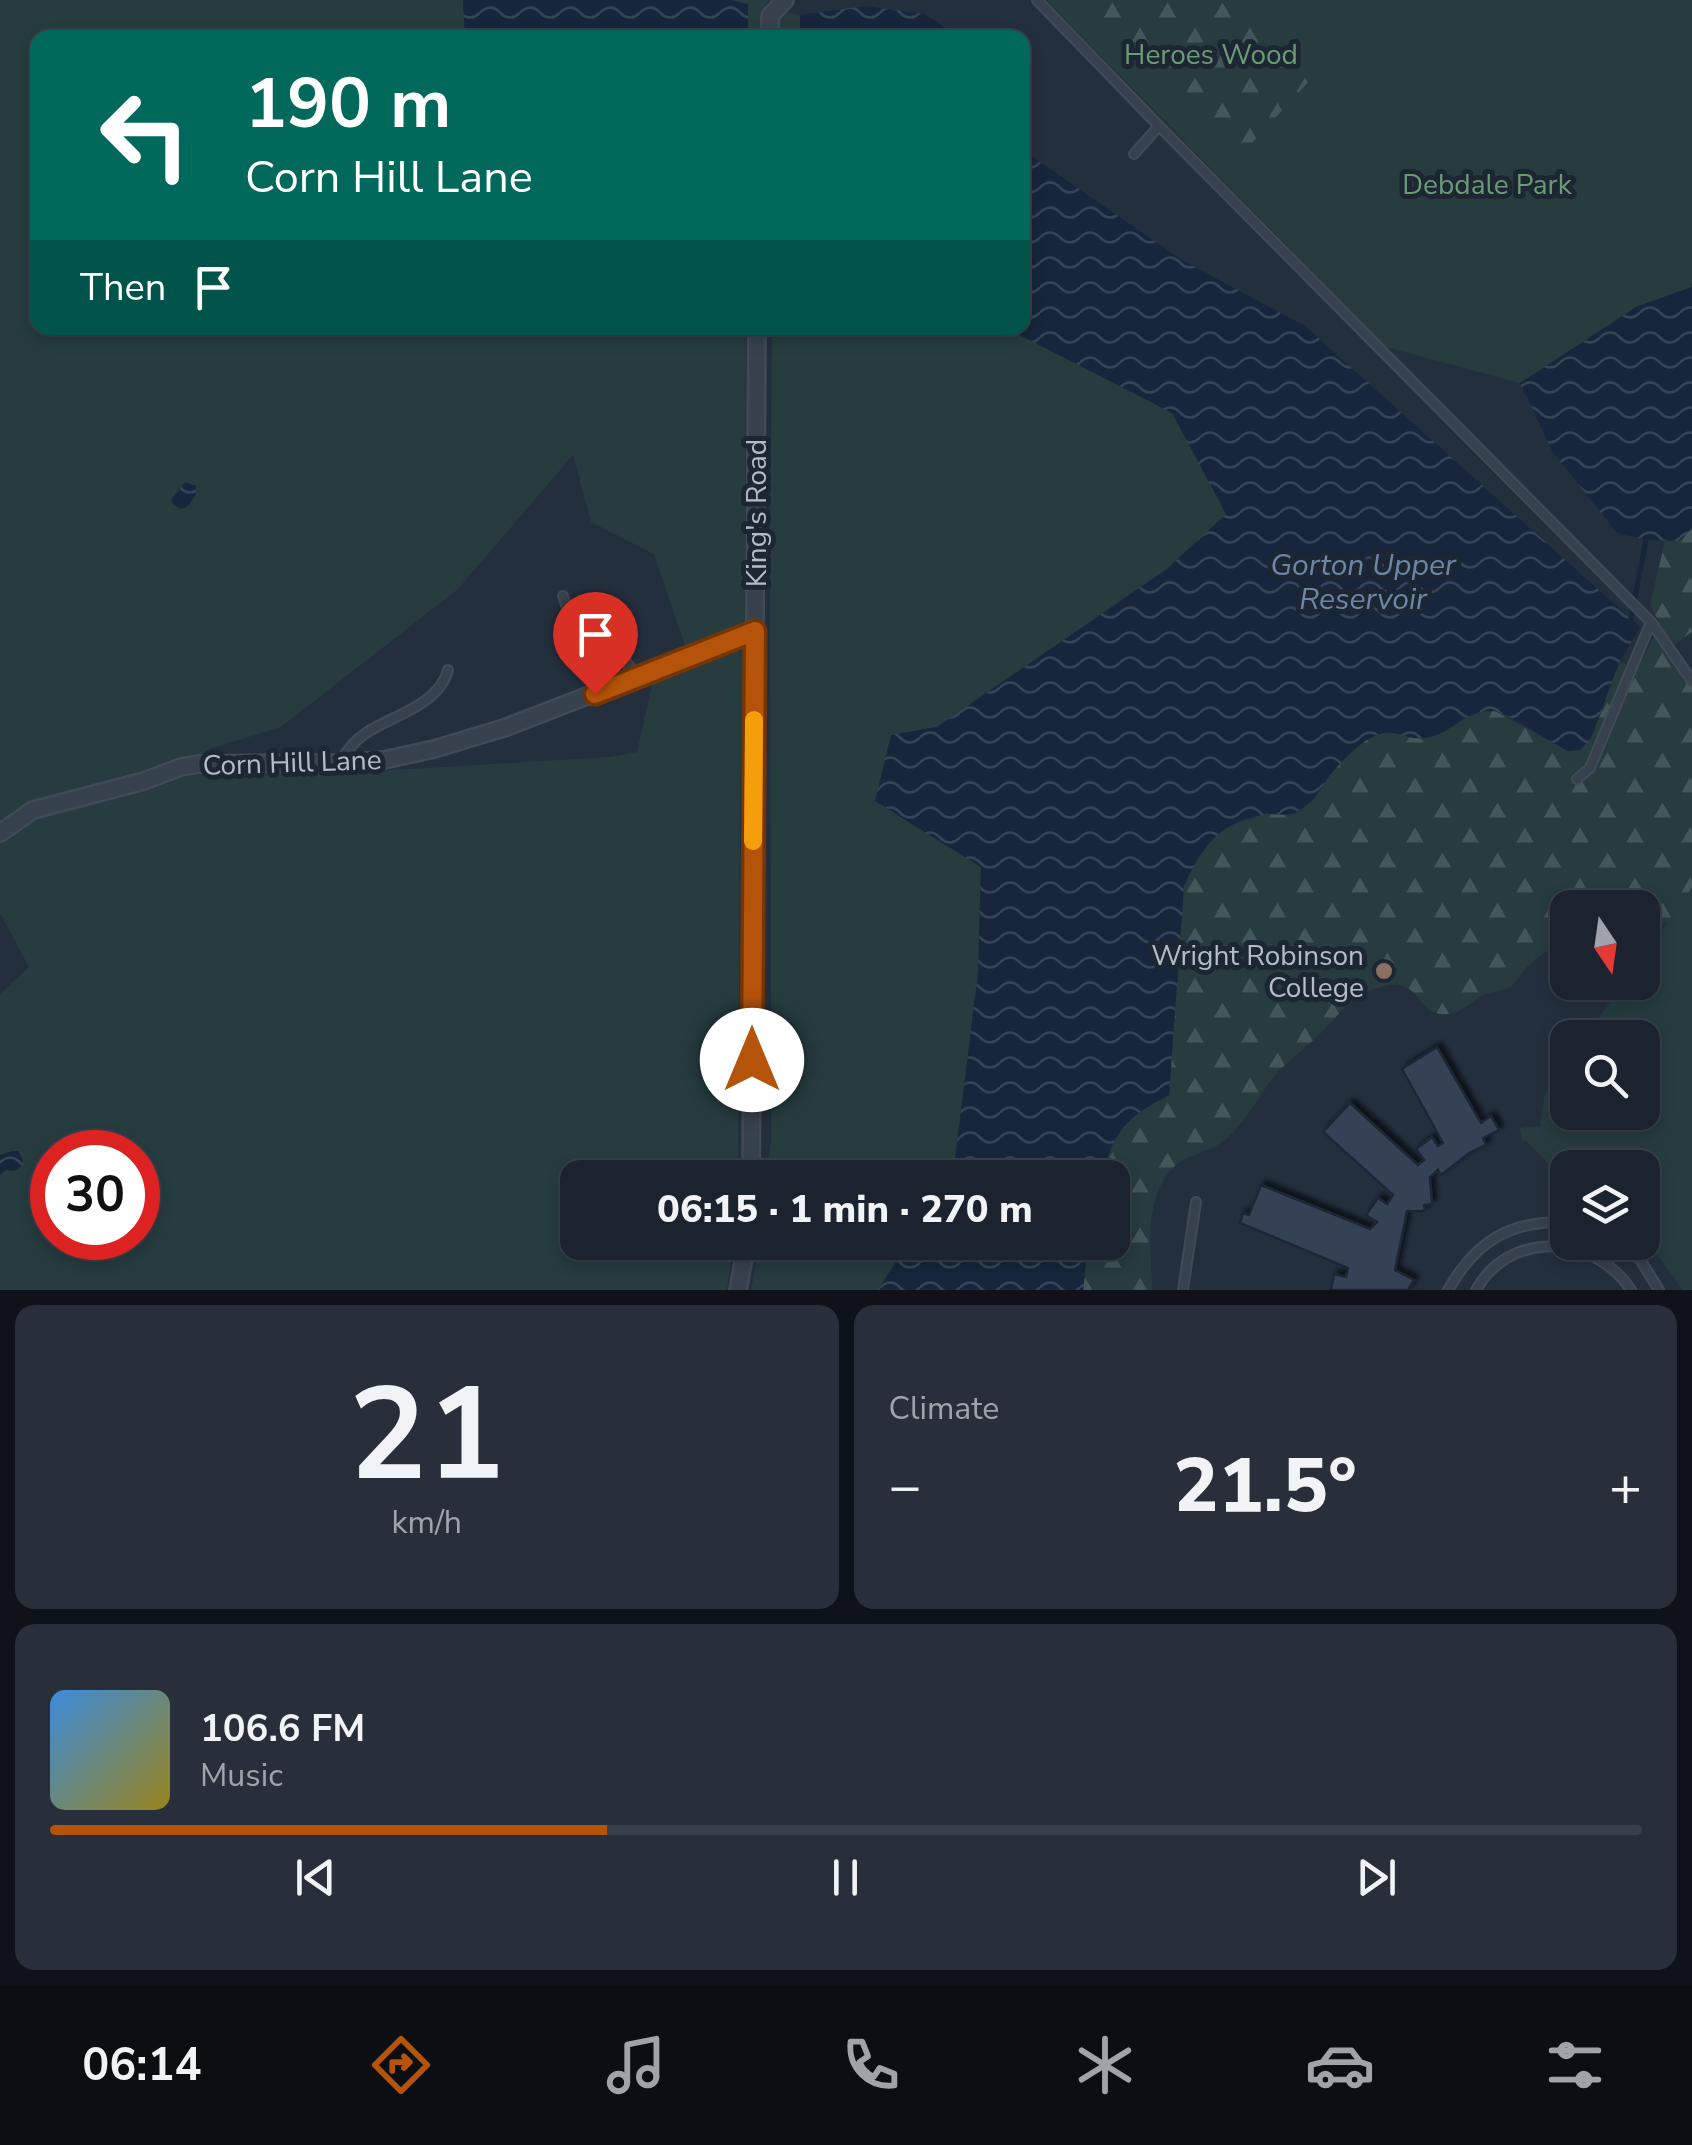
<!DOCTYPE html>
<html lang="en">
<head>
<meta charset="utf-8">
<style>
  body { margin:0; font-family:"Nunito Sans",sans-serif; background:#282f3a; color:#f1f3f6; height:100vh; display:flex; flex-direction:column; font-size:38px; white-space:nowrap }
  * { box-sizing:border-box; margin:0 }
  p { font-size:32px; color:#a0a4aa }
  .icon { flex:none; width:55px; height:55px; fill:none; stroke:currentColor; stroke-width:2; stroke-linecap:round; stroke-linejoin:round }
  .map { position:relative; height:1290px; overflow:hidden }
  .side { display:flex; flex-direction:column; gap:15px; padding:15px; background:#0f1319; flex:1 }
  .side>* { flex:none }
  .top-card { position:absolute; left:30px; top:30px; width:1000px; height:305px; border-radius:20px; box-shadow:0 5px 15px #0003,0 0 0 2px #39404a; background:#00695c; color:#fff; overflow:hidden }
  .needle { width:65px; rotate:167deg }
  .buttons { position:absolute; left:1550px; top:890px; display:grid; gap:20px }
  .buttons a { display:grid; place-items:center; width:110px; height:110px; border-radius:20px; background:#1b232e; box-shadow:0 5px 15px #0003,0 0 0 2px #39404a; font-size:50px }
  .speed { position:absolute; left:30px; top:1130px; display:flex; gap:20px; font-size:50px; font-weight:700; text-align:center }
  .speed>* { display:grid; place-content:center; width:130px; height:130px; border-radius:50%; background:#1b232e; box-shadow:0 5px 15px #0003,0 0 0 2px #39404a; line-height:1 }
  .speed .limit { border:15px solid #d22; background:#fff; color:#111 }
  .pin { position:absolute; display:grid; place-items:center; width:85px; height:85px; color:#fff; margin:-102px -42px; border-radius:50% 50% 50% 0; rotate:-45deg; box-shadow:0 0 10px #0007 }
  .pin .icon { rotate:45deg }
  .me { position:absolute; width:110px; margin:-55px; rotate:0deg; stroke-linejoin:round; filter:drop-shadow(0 0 8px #0008) }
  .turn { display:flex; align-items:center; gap:35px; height:210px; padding:0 50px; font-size:45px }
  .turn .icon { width:130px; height:130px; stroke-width:2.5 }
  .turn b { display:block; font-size:70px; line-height:85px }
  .then { display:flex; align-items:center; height:95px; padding:0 50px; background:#0003; gap:20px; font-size:38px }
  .big { font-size:75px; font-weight:800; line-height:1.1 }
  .side .card { flex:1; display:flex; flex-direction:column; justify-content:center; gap:15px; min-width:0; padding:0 35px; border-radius:20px; background:#282f3a }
  .side .dial { align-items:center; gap:0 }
  .dial b { font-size:130px; line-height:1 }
  .song { display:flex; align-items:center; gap:30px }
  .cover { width:120px; height:120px; border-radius:15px; background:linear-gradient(135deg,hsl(210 70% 55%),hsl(50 70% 35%)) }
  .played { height:10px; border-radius:5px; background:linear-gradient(90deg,#b45309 35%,#39404a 35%) }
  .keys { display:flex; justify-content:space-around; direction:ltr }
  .heat { display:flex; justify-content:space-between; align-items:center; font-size:55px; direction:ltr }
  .side .tiles { flex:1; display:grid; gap:15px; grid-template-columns:1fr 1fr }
  .card:last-child { grid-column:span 2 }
  .trip { position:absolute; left:560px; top:1160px; width:570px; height:100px; border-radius:20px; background:#1b232e; box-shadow:0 5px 15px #0003,0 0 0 2px #39404a; font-weight:800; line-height:100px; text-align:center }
  .tab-bar { display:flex; height:160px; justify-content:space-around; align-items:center; background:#0b0e12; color:#a0a4aa }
  .tab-bar .icon { width:70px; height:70px }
  .tab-bar .selected { color:#b45309 }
  .tab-bar b { font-size:45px; color:#f1f3f6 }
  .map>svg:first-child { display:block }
  .green { fill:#263c3f; fill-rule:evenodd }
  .forest { fill:url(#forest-firs) }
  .water { fill:url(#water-waves) }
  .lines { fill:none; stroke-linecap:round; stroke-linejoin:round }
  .stream { stroke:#17263c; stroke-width:5 }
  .building { fill:#364354; stroke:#1f2835; stroke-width:2.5; filter:url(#shadow) }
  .lane-casing { stroke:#414a57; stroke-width:12 }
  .street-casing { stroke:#414a57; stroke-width:20 }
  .lane { stroke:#38414e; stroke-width:8 }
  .street { stroke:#38414e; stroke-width:15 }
  .route-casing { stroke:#753606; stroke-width:25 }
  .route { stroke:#b45309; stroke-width:18 }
  .slow { stroke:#f59e0b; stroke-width:18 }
  .education-dot { fill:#8d6e63; stroke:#1d2633; stroke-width:4 }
  .labels { text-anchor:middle; stroke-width:10; stroke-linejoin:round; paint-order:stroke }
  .park-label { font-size:28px; fill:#6b9a76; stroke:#1d2633 }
  .street-label { font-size:28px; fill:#b4bcc9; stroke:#1d2633 }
  .poi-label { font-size:28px; fill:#b4bcc9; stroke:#1d2633; text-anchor:end }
  .water-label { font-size:30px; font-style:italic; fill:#6d86a8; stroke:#1d2633 }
</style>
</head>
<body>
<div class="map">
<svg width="1692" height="1290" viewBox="0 0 1692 1290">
  <defs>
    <pattern id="forest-firs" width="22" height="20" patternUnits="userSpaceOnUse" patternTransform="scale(2.5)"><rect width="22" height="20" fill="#263c3f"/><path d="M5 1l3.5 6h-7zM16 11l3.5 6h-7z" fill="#435659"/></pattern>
    <pattern id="water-waves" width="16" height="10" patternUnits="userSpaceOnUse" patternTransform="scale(2.5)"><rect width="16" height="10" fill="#17263c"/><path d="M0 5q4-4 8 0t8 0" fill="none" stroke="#364457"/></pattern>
    <filter id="shadow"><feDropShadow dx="4.5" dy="-4.5" stdDeviation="2.5" flood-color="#0009"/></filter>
  </defs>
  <rect width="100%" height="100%" fill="#242f3e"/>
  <!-- green -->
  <path class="green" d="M0,0H463L465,37L38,38V328H746L745,616L742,624L686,648L654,554L591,522L573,455L458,589L281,727L209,749L207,773L360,772L610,757L637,752L652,685L725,649L743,652L740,813L738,1177L578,1178V1242L734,1243L727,1290H0V994L29,967L0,913ZM52,1152H138V1238H52Z
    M731,0H769L764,7L800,15V37H748V5Z
    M1046,0H1692V287L1636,307L1520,383L1386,347Z
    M772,328H1006L1173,413L1227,514L1167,569L937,727L891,735L876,801L981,867L978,973L954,1168L948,1177L767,1178L771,1140L770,532Z
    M1692,887V1290H1682L1654,1250L1643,1237L1642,1168H1568L1567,1183L1526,1141L1522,1142L1520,1128L1540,1126L1545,1093L1567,1061L1568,1112H1642V1038L1585,1037L1624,983L1642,982L1643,957Z
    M760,1243H908L878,1290H751Z"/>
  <!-- forest -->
  <path class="forest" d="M1074,0H1232L1312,78L1241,155Z
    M1692,528V632L1672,646L1650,605L1665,541H1679Z
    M1659,636L1692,685V887L1668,922L1655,928L1644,930L1642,908H1568L1567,938C1555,946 1541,954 1530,964C1523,970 1518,981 1510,987C1502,992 1490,991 1481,996C1468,1004 1458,1016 1441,1014C1413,1011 1421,969 1369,991C1348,999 1334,1021 1318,1036C1305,1048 1290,1059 1278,1072C1260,1092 1248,1120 1227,1138C1200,1161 1175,1149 1158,1192C1145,1225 1152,1257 1152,1290H1083L1088,1243L1112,1242V1178L1101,1177C1115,1130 1125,1118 1169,1095L1184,886L1199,854L1215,836L1232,825L1265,814L1293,815L1315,799L1326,780L1343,760L1366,740L1383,733L1398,732L1421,739L1480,712L1495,711L1568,751L1591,738L1619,663L1639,667L1653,638Z"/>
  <!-- water -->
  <path class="water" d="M463,0H731L748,4V37H465Z
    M865,6L925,14L959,37H800V15Z
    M1023,150L1182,260L1305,326L1640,627L1619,663L1591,738L1580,750L1568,751C1551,742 1509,714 1494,711C1486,710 1478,712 1471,715C1455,723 1442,737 1423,738C1401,740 1392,723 1365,741C1351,751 1337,766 1327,779C1317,793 1312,805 1296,812C1287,817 1276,813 1266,814C1221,820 1201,848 1184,886L1169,1095C1125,1118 1115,1130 1101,1177H948L954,1168L978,973L981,867L875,801L891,735L937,727L1167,569L1226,514L1172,413L1006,328H1022Z
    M1692,287V528L1679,541L1646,540L1617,533L1552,451L1520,383L1636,307Z
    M185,482L196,486C198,495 190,507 181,509L174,505L171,500Z
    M12,1151H18L23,1160L22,1166L14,1171L6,1170L0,1175V1155Z
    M908,1243H1088L1083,1290H878Z"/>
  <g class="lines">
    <!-- stream -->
    <path class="stream" d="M1631,618L1646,540"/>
  </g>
  <!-- building -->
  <path class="building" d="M1437,1047L1481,1123L1491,1116L1499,1130L1483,1138L1486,1145L1469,1153L1441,1175L1438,1170L1430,1177L1432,1204L1424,1205L1425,1211H1407L1395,1270L1414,1280L1408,1290H1331L1334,1274L1346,1277L1348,1268L1240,1223L1243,1213L1249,1215L1261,1185L1370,1229L1377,1222L1366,1215L1378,1198L1387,1204L1393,1195L1323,1132L1350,1103L1418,1165L1424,1160L1416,1149L1432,1137L1438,1146L1443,1143L1402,1069Z"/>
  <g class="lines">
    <defs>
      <path id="lane" d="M1037,0L1159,126L1651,622L1692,681
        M1134,154L1159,126
        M563,596L573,626L595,624L630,667L626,678
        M339,763C347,751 354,741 366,733C393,715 439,705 448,670
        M1577,779L1590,768L1651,622
        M1621,1242L1641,1261L1659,1290
        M1183,1290L1196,1202
        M1448,1290C1476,1241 1510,1220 1568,1222
        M1476,1290C1510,1229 1595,1235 1631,1290"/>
      <path id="street" d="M770,38V16L785,0
        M0,833L33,810L144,781L181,767L199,764L336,763L384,760L434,749L504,728L755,631
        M751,1178L757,328
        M738,1290L747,1242"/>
    </defs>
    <!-- lane casing -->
    <use href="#lane" class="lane-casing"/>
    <!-- street casing -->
    <use href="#street" class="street-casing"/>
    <!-- lane -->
    <use href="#lane" class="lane"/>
    <!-- street -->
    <use href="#street" class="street"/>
  </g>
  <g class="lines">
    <defs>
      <path id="route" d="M595,694L755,631L752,1060"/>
    </defs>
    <!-- route casing -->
    <use href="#route" class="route-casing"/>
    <!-- route -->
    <use href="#route" class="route"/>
    <!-- slow -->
    <path class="slow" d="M753,841L754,720"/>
  </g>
  <!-- markers -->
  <circle class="education-dot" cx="1384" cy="971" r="10"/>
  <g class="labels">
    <!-- park labels -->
    <g class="park-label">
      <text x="1211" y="64">Heroes Wood</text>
      <text x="1487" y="194">Debdale Park</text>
    </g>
    <!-- street labels -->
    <g class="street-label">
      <text transform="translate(756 513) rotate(-90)" y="10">King's Road</text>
      <text transform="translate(292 762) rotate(-2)" y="10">Corn Hill Lane</text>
    </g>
    <!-- poi labels -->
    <g class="poi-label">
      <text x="1364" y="965">Wright Robinson<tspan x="1364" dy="32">College</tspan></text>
    </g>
    <!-- water labels -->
    <g class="water-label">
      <text x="1363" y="575">Gorton Upper<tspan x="1363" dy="34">Reservoir</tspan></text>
    </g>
  </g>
</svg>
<div class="buttons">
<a><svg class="needle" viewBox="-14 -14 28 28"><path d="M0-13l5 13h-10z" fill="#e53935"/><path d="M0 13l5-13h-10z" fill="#a0a4aa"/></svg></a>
<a><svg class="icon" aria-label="search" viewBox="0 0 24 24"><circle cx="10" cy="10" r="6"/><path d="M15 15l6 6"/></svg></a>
<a><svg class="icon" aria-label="layers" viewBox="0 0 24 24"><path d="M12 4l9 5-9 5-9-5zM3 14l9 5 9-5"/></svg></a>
</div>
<div class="speed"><div class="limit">30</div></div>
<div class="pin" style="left:595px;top:694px;background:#d93025"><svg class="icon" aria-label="arrive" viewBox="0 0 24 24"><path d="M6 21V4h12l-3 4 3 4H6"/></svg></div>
<svg class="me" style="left:752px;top:1060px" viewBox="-20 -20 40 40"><circle r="19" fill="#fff"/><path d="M0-13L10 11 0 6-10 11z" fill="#b45309"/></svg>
<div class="trip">06:15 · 1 min · 270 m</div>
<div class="top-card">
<div class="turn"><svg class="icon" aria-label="left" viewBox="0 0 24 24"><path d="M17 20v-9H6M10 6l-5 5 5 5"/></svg><div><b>190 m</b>Corn Hill Lane</div></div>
<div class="then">Then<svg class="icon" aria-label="arrive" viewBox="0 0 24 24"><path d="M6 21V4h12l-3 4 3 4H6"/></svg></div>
</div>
</div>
<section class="side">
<div class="tiles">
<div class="card dial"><b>21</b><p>km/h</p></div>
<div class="card"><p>Climate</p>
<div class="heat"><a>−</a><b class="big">21.5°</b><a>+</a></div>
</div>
<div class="card">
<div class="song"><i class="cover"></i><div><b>106.6 FM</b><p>Music</p></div></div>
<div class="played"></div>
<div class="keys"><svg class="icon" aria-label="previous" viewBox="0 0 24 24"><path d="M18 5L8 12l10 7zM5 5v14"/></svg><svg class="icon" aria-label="pause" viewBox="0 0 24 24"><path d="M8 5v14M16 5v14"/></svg><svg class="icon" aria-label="next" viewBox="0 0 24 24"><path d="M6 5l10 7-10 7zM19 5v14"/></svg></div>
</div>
</div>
</section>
<nav class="tab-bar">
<b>06:14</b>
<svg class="icon selected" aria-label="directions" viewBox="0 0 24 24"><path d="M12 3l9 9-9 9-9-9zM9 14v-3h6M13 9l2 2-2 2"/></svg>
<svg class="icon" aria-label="music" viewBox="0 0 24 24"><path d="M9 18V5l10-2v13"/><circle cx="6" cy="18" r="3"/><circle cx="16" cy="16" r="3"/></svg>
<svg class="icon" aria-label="phone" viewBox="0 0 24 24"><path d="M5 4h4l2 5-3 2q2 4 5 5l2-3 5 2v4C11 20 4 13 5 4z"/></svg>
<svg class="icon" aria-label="climate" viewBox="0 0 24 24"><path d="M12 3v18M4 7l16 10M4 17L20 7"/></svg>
<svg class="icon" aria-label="car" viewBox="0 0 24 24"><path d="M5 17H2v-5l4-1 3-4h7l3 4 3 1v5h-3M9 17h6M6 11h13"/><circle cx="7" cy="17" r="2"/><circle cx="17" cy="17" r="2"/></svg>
<svg class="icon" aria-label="filters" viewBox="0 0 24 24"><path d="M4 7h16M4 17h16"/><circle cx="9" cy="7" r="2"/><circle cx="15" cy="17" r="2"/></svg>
</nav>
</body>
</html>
